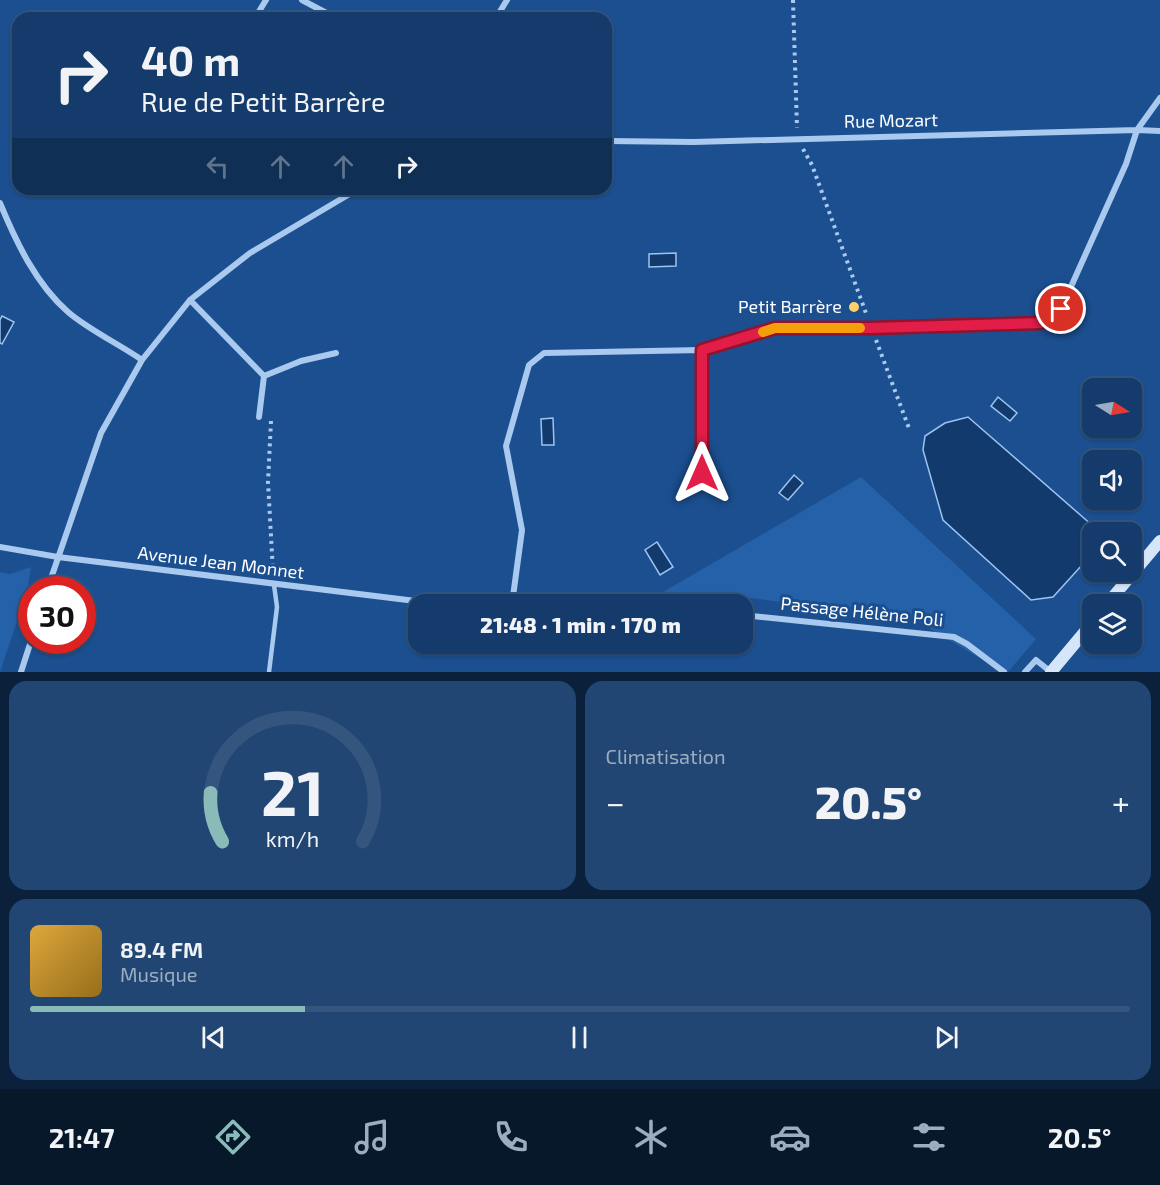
<!DOCTYPE html>
<html lang="fr">
<head>
<meta charset="utf-8">
<style>
  body { margin:0; font-family:"Exo 2",sans-serif; background:#214673; color:#f1f3f6; height:100vh; display:flex; flex-direction:column; font-size:22px; white-space:nowrap }
  * { box-sizing:border-box; margin:0 }
  p { font-size:20px; color:#9dadc1 }
  .icon { flex:none; width:33px; height:33px; fill:none; stroke:currentColor; stroke-width:2; stroke-linecap:round; stroke-linejoin:round }
  .map { position:relative; height:672px; overflow:hidden }
  .details { display:flex; flex-direction:column; gap:9px; padding:9px; background:#0b203b; flex:1 }
  .details>* { flex:none }
  .banner { position:absolute; left:12px; top:12px; width:600px; height:183px; border-radius:18px; box-shadow:0 2px 4px #0004,0 0 0 2px #33557e; background:#143b6b; color:#f1f3f6; overflow:hidden }
  .needle { width:39px; rotate:101deg }
  .tools { position:absolute; left:1082px; top:378px; display:grid; gap:12px }
  .tools a { display:grid; place-items:center; width:60px; height:60px; border-radius:12px; background:#143b6b; box-shadow:0 2px 4px #0004,0 0 0 2px #33557e; font-size:30px }
  .speed { position:absolute; left:18px; top:576px; display:flex; gap:12px; font-size:30px; font-weight:700; text-align:center }
  .speed>* { display:grid; place-content:center; width:78px; height:78px; border-radius:50%; background:#143b6b; box-shadow:0 2px 4px #0004,0 0 0 2px #33557e; line-height:1 }
  .speed .limit { border:9px solid #d22; background:#fff; color:#111 }
  .pin { position:absolute; display:grid; place-items:center; width:51px; height:51px; color:#fff; margin:-26px; border:3px solid #fff; border-radius:50%; box-shadow:0 2px 6px #0007 }
  .me { position:absolute; width:66px; margin:-33px; rotate:0deg; stroke-linejoin:round; filter:drop-shadow(0 0 4px #0008) }
  .turn { display:flex; align-items:center; gap:21px; height:126px; padding:0 30px; font-size:27px }
  .turn .icon { width:78px; height:78px; stroke-width:2.5 }
  .turn b { display:block; font-size:42px; line-height:51px }
  .lanes { display:flex; align-items:center; height:57px; padding:0 30px; background:#0003; justify-content:center; gap:30px; direction:ltr }
  .lanes .off { opacity:.35 }
  .big { font-size:45px; font-weight:800; line-height:1.1 }
  .details .card { flex:1; display:flex; flex-direction:column; justify-content:center; gap:9px; min-width:0; padding:0 21px; border-radius:18px; background:#214673 }
  .details .dial { align-items:center; gap:0 }
  .dial svg { height:156px; overflow:visible; fill:none; stroke:#33557e; stroke-width:7; stroke-linecap:round; text-anchor:middle }
  .dial text { fill:#f1f3f6; stroke:none }
  .song { display:flex; align-items:center; gap:18px }
  .cover { width:72px; height:72px; border-radius:9px; background:linear-gradient(135deg,hsl(40 70% 55%),hsl(40 70% 35%)) }
  .played { height:6px; border-radius:3px; background:linear-gradient(90deg,#8bbbb9 25%,#33557e 25%) }
  .keys { display:flex; justify-content:space-around; direction:ltr }
  .heat { display:flex; justify-content:space-between; align-items:center; font-size:33px; direction:ltr }
  .details .tiles { flex:1; display:grid; gap:9px; grid-template-columns:1fr 1fr }
  .card:last-child { grid-column:span 2 }
  .trip { position:absolute; left:408px; top:594px; width:345px; height:60px; border-radius:18px; background:#143b6b; box-shadow:0 2px 4px #0004,0 0 0 2px #33557e; font-weight:800; line-height:60px; text-align:center }
  .tab-bar { display:flex; height:96px; justify-content:space-around; align-items:center; background:#08182b; color:#9dadc1 }
  .tab-bar .icon { width:42px; height:42px }
  .tab-bar .selected { color:#8bbbb9 }
  .tab-bar b { font-size:27px; color:#f1f3f6 }
  .map>svg:first-child { display:block }
  .green { fill:#2461a8 }
  .water { fill:#123a6d; stroke:#9cc4f0; stroke-width:1.5 }
  .lines { fill:none; stroke-linecap:round; stroke-linejoin:round }
  .path { stroke:#a9c9ee; stroke-width:4; stroke-dasharray:3 4.5; stroke-linecap:butt }
  .lane { stroke:#a9c9ee; stroke-width:4.5 }
  .street { stroke:#a9c9ee; stroke-width:6 }
  .secondary { stroke:#d6e6fa; stroke-width:12 }
  .route-casing { stroke:#92132f; stroke-width:15 }
  .route { stroke:#e11d48; stroke-width:10 }
  .slow { stroke:#f59e0b; stroke-width:10 }
  .poi-dot { fill:#ffd166; stroke:#1b4f8f; stroke-width:2 }
  .labels { text-anchor:middle; stroke-width:6; stroke-linejoin:round; paint-order:stroke }
  .street-label { font-size:18px; fill:#fff; stroke:#1b4f8f }
  .poi-label { font-size:18px; fill:#fff; stroke:#1b4f8f; text-anchor:end }
</style>
</head>
<body>
<div class="map">
<svg width="1160" height="672" viewBox="0 0 1160 672">
  <rect width="100%" height="100%" fill="#1b4f8f"/>
  <!-- green -->
  <path class="green" d="M861,477L1036,639L1008,672H1003L912,618L749,598L663,592Z
    M31,567L27,592L0,672V572L10,574Z"/>
  <!-- water -->
  <path class="water" d="M676,253V266L649,267V254Z
    M2,316L14,322L2,344L0,343V320Z
    M998,397L1017,413L1010,421L991,406Z
    M968,417L1093,526L1092,554L1053,597L1031,600L943,520L923,450L925,436L945,423Z
    M553,418L554,445H542L541,419Z
    M794,475L803,483L788,500L779,493Z
    M657,542L673,567L660,575L645,550Z"/>
  <g class="lines">
    <!-- path -->
    <path class="path" d="M793,0L797,128
      M803,149L812,165L867,316
      M876,340L910,431
      M271,421L268,482L273,572"/>
    <!-- lane -->
    <path class="lane" d="M269,672L277,607L274,585"/>
    <!-- street -->
    <path class="street" d="M302,0L336,18
      M255,18L266,0
      M496,18L507,0
      M606,141L694,142L1137,130L1160,98
      M0,203C16,242 36,284 68,312C89,330 119,344 142,360
      M190,300L264,376L301,361L336,353
      M259,417L264,376
      M702,473V350
      M0,547L58,557L440,604
      M47,590L101,433L142,360L190,300L250,253L358,189
      M512,604L522,530L506,446L529,365L544,353L702,350L775,328H871L1040,323L1061,309L1126,164L1137,130L1160,131
      M530,604L540,600L603,604
      M742,615L954,637L967,644L1004,672
      M21,672L32,638
      M1025,672L1036,660L1051,672"/>
    <!-- secondary -->
    <path class="secondary" d="M1107,604L1160,541
      M1051,672L1092,623"/>
  </g>
  <g class="lines">
    <defs>
      <path id="route" d="M702,473V350L775,328H871L1040,323L1061,309"/>
    </defs>
    <!-- route casing -->
    <use href="#route" class="route-casing"/>
    <!-- route -->
    <use href="#route" class="route"/>
    <!-- slow -->
    <path class="slow" d="M763,332L775,328H860"/>
  </g>
  <!-- markers -->
  <circle class="poi-dot" cx="854" cy="307" r="6"/>
  <g class="labels">
    <!-- street labels -->
    <g class="street-label">
      <text transform="translate(891 121) rotate(-1)" y="6">Rue Mozart</text>
      <text transform="translate(221 563) rotate(7)" y="6">Avenue Jean Monnet</text>
      <text transform="translate(862 612) rotate(6)" y="6">Passage Hélène Poli</text>
    </g>
    <!-- poi labels -->
    <g class="poi-label">
      <text x="842" y="313">Petit Barrère</text>
    </g>
  </g>
</svg>
<div class="tools">
<a><svg class="needle" viewBox="-14 -14 28 28"><path d="M0-13l5 13h-10z" fill="#e53935"/><path d="M0 13l5-13h-10z" fill="#9dadc1"/></svg></a>
<a><svg class="icon" aria-label="sound" viewBox="0 0 24 24"><path d="M4 9h4l5-4v14l-5-4H4zM17 9q2 3 0 6"/></svg></a>
<a><svg class="icon" aria-label="search" viewBox="0 0 24 24"><circle cx="10" cy="10" r="6"/><path d="M15 15l6 6"/></svg></a>
<a><svg class="icon" aria-label="layers" viewBox="0 0 24 24"><path d="M12 4l9 5-9 5-9-5zM3 14l9 5 9-5"/></svg></a>
</div>
<div class="speed"><div class="limit">30</div></div>
<div class="pin" style="left:1061px;top:309px;background:#d93025"><svg class="icon" aria-label="arrive" viewBox="0 0 24 24"><path d="M6 21V4h12l-3 4 3 4H6"/></svg></div>
<svg class="me" style="left:702px;top:473px" viewBox="-20 -20 40 40"><path d="M0-17L14 15 0 8-14 15z" fill="#e11d48" stroke="#fff" stroke-width="4"/></svg>
<div class="trip">21:48 · 1 min · 170 m</div>
<div class="banner">
<div class="turn"><svg class="icon" aria-label="right" viewBox="0 0 24 24"><path d="M7 20v-9h11M14 6l5 5-5 5"/></svg><div><b>40 m</b>Rue de Petit Barrère</div></div>
<div class="lanes"><svg class="icon off" aria-label="left" viewBox="0 0 24 24"><path d="M17 20v-9H6M10 6l-5 5 5 5"/></svg><svg class="icon off" aria-label="ahead" viewBox="0 0 24 24"><path d="M12 20V5M6 11l6-6 6 6"/></svg><svg class="icon off" aria-label="ahead" viewBox="0 0 24 24"><path d="M12 20V5M6 11l6-6 6 6"/></svg><svg class="icon" aria-label="right" viewBox="0 0 24 24"><path d="M7 20v-9h11M14 6l5 5-5 5"/></svg></div>
</div>
</div>
<section class="details">
<div class="tiles">
<div class="card dial"><svg viewBox="0 0 100 80">
<path d="M14 69A42 42 0 1 1 86 69"/>
<path d="M14 69A42 42 0 0 1 8 44" stroke="#8bbbb9"/>
<text x="50" y="56" font-size="32" font-weight="700">21</text>
<text x="50" y="72" font-size="11">km/h</text>
</svg></div>
<div class="card"><p>Climatisation</p>
<div class="heat"><a>−</a><b class="big">20.5°</b><a>+</a></div>
</div>
<div class="card">
<div class="song"><i class="cover"></i><div><b>89.4 FM</b><p>Musique</p></div></div>
<div class="played"></div>
<div class="keys"><svg class="icon" aria-label="previous" viewBox="0 0 24 24"><path d="M18 5L8 12l10 7zM5 5v14"/></svg><svg class="icon" aria-label="pause" viewBox="0 0 24 24"><path d="M8 5v14M16 5v14"/></svg><svg class="icon" aria-label="next" viewBox="0 0 24 24"><path d="M6 5l10 7-10 7zM19 5v14"/></svg></div>
</div>
</div>
</section>
<nav class="tab-bar">
<b>21:47</b>
<svg class="icon selected" aria-label="directions" viewBox="0 0 24 24"><path d="M12 3l9 9-9 9-9-9zM9 14v-3h6M13 9l2 2-2 2"/></svg>
<svg class="icon" aria-label="music" viewBox="0 0 24 24"><path d="M9 18V5l10-2v13"/><circle cx="6" cy="18" r="3"/><circle cx="16" cy="16" r="3"/></svg>
<svg class="icon" aria-label="phone" viewBox="0 0 24 24"><path d="M5 4h4l2 5-3 2q2 4 5 5l2-3 5 2v4C11 20 4 13 5 4z"/></svg>
<svg class="icon" aria-label="climate" viewBox="0 0 24 24"><path d="M12 3v18M4 7l16 10M4 17L20 7"/></svg>
<svg class="icon" aria-label="car" viewBox="0 0 24 24"><path d="M5 17H2v-5l4-1 3-4h7l3 4 3 1v5h-3M9 17h6M6 11h13"/><circle cx="7" cy="17" r="2"/><circle cx="17" cy="17" r="2"/></svg>
<svg class="icon" aria-label="filters" viewBox="0 0 24 24"><path d="M4 7h16M4 17h16"/><circle cx="9" cy="7" r="2"/><circle cx="15" cy="17" r="2"/></svg>
<b>20.5°</b>
</nav>
</body>
</html>
